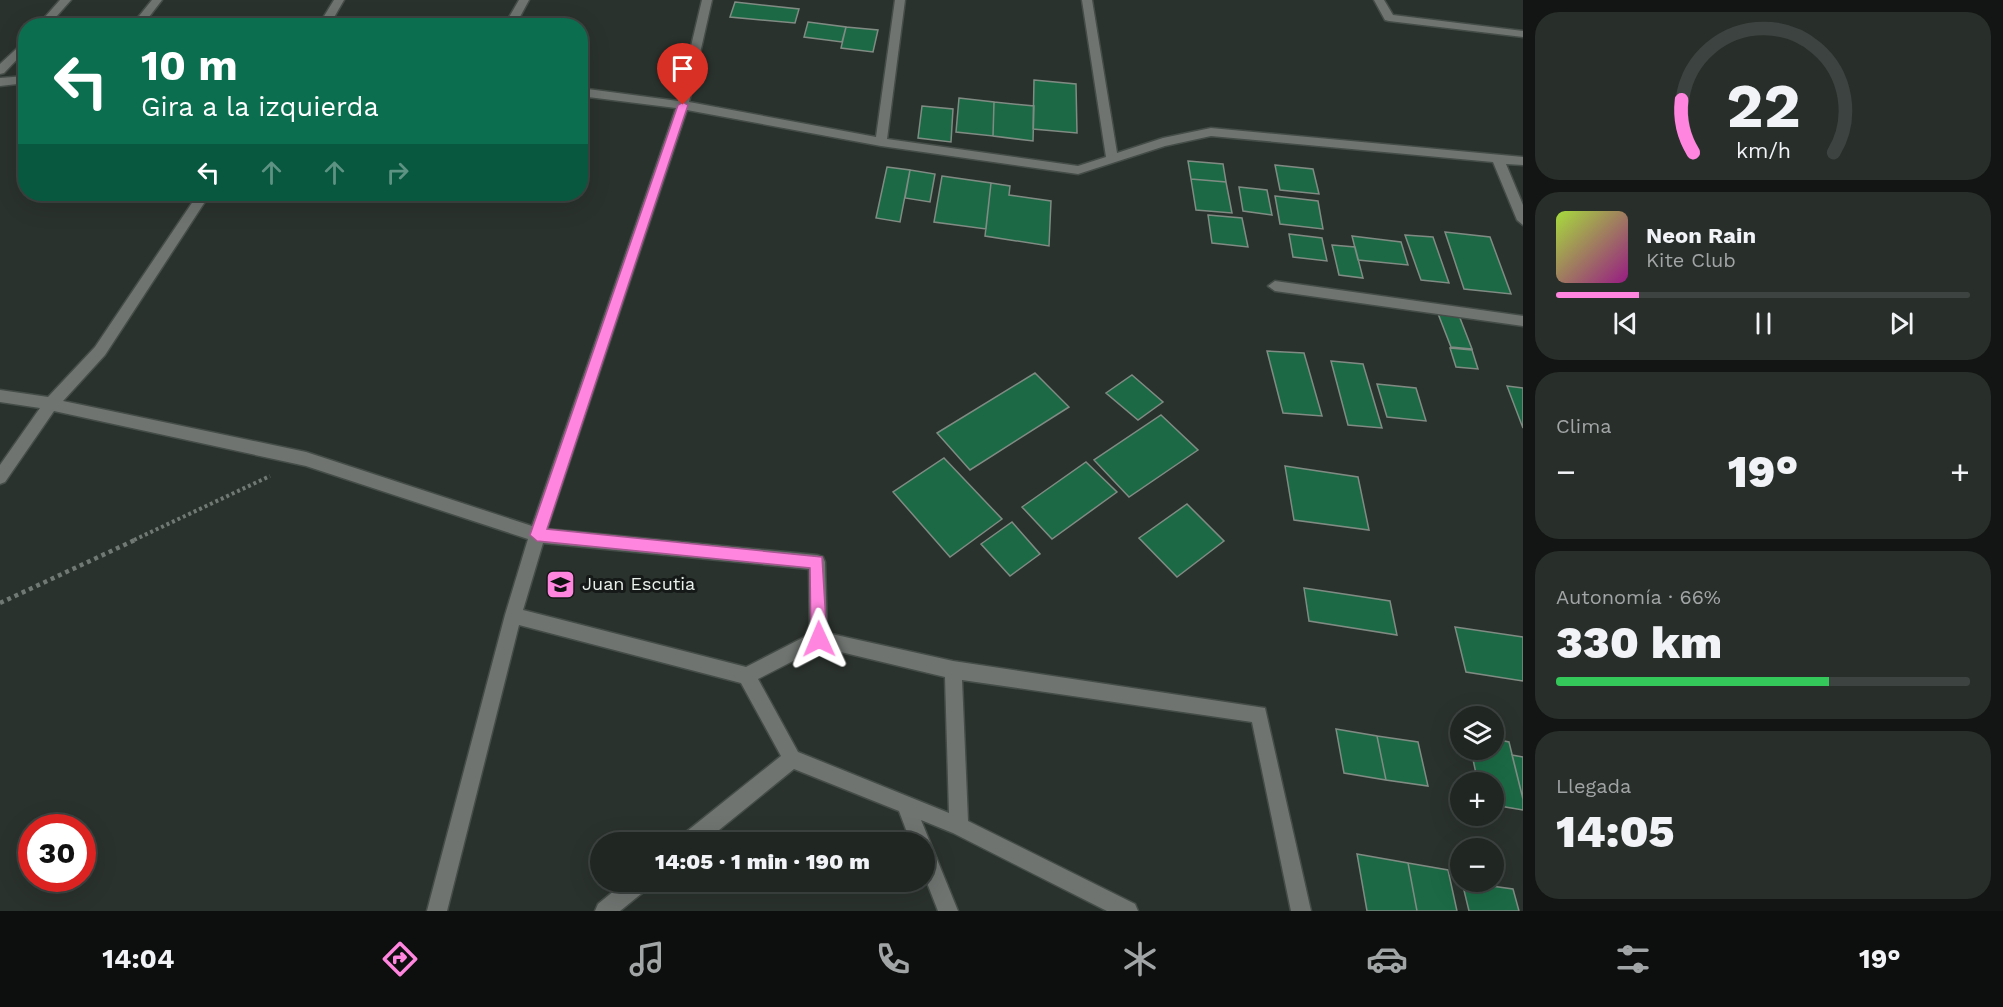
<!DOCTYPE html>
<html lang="es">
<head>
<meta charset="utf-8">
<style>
  body { margin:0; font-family:"Work Sans",sans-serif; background:#282e2a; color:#f1f3f6; height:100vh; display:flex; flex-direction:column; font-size:22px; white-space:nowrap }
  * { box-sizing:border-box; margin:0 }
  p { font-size:20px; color:#a2a5a5 }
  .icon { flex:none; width:33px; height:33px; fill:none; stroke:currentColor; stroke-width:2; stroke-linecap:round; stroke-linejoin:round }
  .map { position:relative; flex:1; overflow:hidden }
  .drawer { display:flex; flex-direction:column; gap:12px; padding:12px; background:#121513; width:480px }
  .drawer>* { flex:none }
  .hud { position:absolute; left:18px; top:18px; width:570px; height:183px; border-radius:24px; box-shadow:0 6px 24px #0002,0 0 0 2px #3d4340; background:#0b6e4f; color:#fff; overflow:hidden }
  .buttons { position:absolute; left:1450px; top:706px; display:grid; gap:12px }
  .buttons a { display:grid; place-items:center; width:54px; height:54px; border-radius:50%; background:#202622; box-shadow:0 6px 24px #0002,0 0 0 2px #3d4340; font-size:30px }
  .speed { position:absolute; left:18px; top:814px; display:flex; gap:12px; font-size:30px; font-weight:700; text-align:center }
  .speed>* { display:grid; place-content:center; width:78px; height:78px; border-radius:50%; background:#202622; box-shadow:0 6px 24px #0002,0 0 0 2px #3d4340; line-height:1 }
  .speed .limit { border:9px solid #d22; background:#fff; color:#111 }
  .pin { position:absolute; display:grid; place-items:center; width:51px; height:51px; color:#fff; margin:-62px -26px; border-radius:50% 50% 50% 0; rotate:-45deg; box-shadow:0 0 6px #0007 }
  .pin .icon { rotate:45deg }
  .me { position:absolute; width:66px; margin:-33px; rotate:359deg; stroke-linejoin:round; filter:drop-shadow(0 0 4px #0008) }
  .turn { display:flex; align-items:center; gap:21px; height:126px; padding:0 24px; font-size:27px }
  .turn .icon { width:78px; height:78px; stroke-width:2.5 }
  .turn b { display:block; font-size:42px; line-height:51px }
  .lanes { display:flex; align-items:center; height:57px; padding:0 24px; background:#0003; justify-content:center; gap:30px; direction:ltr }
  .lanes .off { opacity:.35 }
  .big { font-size:45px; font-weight:800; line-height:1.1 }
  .drawer .card { flex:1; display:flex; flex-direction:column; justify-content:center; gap:9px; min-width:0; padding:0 21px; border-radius:24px; background:#282e2a }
  .drawer .dial { align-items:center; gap:0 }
  .dial svg { height:156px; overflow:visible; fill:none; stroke:#3d4340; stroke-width:7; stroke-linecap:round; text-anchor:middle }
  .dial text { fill:#f1f3f6; stroke:none }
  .song { display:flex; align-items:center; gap:18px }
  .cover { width:72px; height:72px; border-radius:9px; background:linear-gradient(135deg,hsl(80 70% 55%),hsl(310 70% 35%)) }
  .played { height:6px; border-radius:3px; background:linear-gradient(90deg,#ff85de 20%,#3d4340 20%) }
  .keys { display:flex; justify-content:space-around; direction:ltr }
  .heat { display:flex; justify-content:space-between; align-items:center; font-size:33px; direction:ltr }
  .charge { height:9px; border-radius:4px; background:linear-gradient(90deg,#34c759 66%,#3d4340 0) }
  .trip { position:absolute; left:590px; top:832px; width:345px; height:60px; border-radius:30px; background:#202622; box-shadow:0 6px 24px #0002,0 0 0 2px #3d4340; font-weight:800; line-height:60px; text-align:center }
  .menu { display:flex; height:96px; justify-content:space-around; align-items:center; background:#0d0f0e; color:#a2a5a5 }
  .menu .icon { width:42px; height:42px }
  .menu .selected { color:#ff85de }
  .menu b { font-size:27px; color:#f1f3f6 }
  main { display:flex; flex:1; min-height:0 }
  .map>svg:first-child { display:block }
  .building { fill:#1b6a45; stroke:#808b84; stroke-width:1.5 }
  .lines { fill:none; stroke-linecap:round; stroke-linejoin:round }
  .street-casing { stroke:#454d48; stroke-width:3 }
  .path-far1 { stroke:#717974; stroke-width:4; stroke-dasharray:3 3; stroke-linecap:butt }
  .path { stroke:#717974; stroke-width:4.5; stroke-dasharray:4 4; stroke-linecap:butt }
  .street { fill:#6f7471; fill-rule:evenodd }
  .route { fill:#ff85de; stroke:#a65690; stroke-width:1.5 }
  .labels { text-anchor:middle; stroke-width:6; stroke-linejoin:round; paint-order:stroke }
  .poi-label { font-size:18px; fill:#eaf0ec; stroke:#151917; text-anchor:start }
</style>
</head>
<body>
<main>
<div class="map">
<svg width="1523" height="911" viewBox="0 0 1523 911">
  <rect width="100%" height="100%" fill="#2a322d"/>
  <!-- building -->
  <path class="building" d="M735,2L799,9L795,23L730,17Z
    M808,22L846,27L842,42L804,37Z
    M846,27L878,30L873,52L841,48Z
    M1034,80L1076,84L1077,133L1033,129Z
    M959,98L994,102L993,136L956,132Z
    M994,102L1034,106L1033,141L993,136Z
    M922,106L953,109L951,142L918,138Z
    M1188,161L1223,164L1226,182L1191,179Z
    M1275,165L1313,169L1319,194L1280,190Z
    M887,167L910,170L900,222L876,218Z
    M910,170L935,174L930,202L905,198Z
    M942,176L991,183L986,229L934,222Z
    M1191,179L1226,182L1232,213L1196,210Z
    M991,183L1010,186L1009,195L1051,201L1049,246L985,236Z
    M1239,187L1267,190L1272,215L1243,211Z
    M1275,196L1318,201L1323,229L1280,224Z
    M1208,215L1242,218L1248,247L1212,243Z
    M1445,232L1490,237L1511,294L1464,289Z
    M1289,234L1322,238L1327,261L1293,257Z
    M1405,235L1433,237L1449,283L1421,280Z
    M1352,236L1401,242L1408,265L1358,260Z
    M1332,245L1355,247L1363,278L1339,275Z
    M1437,311L1458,313L1472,349L1451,347Z
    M1450,348L1472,350L1478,369L1456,367Z
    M1267,351L1304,353L1322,416L1283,413Z
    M1331,361L1363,364L1382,428L1348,425Z
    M1035,373L1069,407L970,470L937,433Z
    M1132,375L1163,402L1138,420L1106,393Z
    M1377,384L1416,388L1426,421L1387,417Z
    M1507,386L1523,388V428Z
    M1161,415L1198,450L1129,497L1094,460Z
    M944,458L1002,519L950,557L893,492Z
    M1086,462L1117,492L1052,539L1022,507Z
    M1285,466L1358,477L1369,530L1294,520Z
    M1187,504L1224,541L1177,577L1139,538Z
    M1012,522L1040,554L1010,576L981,544Z
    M1304,588L1390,601L1397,635L1309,621Z
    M1455,627L1523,637V681L1466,672Z
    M1336,729L1377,736L1386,780L1344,773Z
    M1377,736L1418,742L1428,786L1386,780Z
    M1494,739L1509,742L1523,799V810L1494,805V783H1478L1471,750H1494Z
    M1512,755L1523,757V799Z
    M1357,854L1408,863L1417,911H1367Z
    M1408,863L1448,870L1457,911H1417Z
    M1462,882L1513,889L1519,911H1469Z"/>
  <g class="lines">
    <defs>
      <path id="street" d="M60,0H71L48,26H37Z
        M152,0H162L142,26H131Z
        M334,0H344L329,26H318Z
        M519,0H529L515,26H504Z
        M702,0H712L689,102L876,137L895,0H905L887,139L1078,166L1106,157L1082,0H1092L1117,153L1163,138L1211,128L1523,157V165L1506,164L1523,205V225L1517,220L1493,162L1211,136L1165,146L1078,174L881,146L687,110L547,529L817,555L823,557L825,562L827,633L953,661L1265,708L1311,911H1291L1252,722L962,680L968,821L1135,904L1138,911H1107L953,833L921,820L958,911H938L924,875V843H911L899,811L794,769L703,843H678L681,836L781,756L741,683L519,625L447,911H427L505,615L528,539L306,466L54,411L5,482L0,484V465L40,408L0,402V390L48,397L95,347L198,194H210L105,355L63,401L306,452L532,526L676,108L580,96V88L678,101ZM543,543L809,569L810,634L746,667L523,610ZM820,647L945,677L949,813L798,752L758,679Z
        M1374,0H1384L1393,15L1523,31V37L1389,21L1385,20Z
        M26,40V50L4,73L0,74V64Z
        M26,76V83L0,86V78Z
        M1275,281L1523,316V326L1275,291L1268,286Z
        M625,882H650L647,889L620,911H595L598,904Z"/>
    </defs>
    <!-- street casing -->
    <use href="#street" class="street-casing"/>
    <!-- path-far1 -->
    <path class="path-far1" d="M134,540L270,476"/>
    <!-- path -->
    <path class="path" d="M0,603L137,539"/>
    <!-- street -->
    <use href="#street" class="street"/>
  </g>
  <!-- route -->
  <path class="route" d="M683,102L688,105L547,529L822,557L827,639L824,645L819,647L813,645L811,639L810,568L537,541L530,535L678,105Z"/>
  <!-- icons -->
  <defs>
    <symbol id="school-square" viewBox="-11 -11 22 22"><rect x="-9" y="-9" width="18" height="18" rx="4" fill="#ff85de" stroke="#151917"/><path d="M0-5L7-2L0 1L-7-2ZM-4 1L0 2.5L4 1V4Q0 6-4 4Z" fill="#111"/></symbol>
  </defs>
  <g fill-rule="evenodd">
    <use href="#school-square" x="544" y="568" width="33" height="33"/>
  </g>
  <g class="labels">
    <!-- poi labels -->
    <g class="poi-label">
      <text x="582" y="590">Juan Escutia</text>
    </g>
  </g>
</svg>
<div class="buttons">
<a><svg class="icon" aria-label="layers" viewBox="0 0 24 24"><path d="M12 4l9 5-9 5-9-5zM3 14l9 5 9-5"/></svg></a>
<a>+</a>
<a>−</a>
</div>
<div class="speed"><div class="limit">30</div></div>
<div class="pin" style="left:683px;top:105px;background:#d93025"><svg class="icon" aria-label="arrive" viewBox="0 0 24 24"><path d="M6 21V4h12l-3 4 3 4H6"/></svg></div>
<svg class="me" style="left:819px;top:639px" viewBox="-20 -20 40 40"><path d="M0-17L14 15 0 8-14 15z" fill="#ff85de" stroke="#fff" stroke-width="4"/></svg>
<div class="trip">14:05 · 1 min · 190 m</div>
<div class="hud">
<div class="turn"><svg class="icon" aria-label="left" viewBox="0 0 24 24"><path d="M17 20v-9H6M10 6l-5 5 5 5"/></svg><div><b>10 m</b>Gira a la izquierda</div></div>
<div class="lanes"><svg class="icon" aria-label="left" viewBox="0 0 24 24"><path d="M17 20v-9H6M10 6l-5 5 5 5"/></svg><svg class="icon off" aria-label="ahead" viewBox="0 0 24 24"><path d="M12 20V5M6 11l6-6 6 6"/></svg><svg class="icon off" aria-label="ahead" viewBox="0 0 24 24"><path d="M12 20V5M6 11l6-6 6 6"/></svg><svg class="icon off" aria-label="right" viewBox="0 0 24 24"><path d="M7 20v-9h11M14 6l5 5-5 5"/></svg></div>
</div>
</div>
<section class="drawer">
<div class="card dial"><svg viewBox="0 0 100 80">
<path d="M14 69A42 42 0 1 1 86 69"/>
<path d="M14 69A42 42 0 0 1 8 42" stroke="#ff85de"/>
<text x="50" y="56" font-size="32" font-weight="700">22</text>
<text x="50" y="72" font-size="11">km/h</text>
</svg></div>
<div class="card">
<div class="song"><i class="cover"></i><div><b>Neon Rain</b><p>Kite Club</p></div></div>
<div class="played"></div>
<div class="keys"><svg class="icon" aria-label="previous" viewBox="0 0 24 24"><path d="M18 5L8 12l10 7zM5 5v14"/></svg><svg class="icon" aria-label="pause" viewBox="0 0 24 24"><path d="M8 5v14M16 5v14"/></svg><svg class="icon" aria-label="next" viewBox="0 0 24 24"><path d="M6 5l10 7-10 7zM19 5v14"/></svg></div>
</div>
<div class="card"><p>Clima</p>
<div class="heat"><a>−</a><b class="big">19°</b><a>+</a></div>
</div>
<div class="card"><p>Autonomía · 66%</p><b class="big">330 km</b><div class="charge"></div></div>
<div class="card"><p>Llegada</p><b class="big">14:05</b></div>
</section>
</main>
<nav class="menu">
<b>14:04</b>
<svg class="icon selected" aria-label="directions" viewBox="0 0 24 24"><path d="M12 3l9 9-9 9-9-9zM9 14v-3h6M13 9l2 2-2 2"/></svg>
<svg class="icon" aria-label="music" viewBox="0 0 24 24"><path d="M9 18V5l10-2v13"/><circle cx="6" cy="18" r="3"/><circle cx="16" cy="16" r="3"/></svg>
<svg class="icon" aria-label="phone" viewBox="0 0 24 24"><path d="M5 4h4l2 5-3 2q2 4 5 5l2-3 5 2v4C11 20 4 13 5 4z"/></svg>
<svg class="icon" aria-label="climate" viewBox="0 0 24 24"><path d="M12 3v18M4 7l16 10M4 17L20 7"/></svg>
<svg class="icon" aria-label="car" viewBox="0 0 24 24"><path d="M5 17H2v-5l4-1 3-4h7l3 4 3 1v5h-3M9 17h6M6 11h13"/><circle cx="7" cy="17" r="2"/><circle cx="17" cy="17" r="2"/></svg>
<svg class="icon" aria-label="filters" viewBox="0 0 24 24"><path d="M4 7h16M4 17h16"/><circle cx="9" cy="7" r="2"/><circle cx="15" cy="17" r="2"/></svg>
<b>19°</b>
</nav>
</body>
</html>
